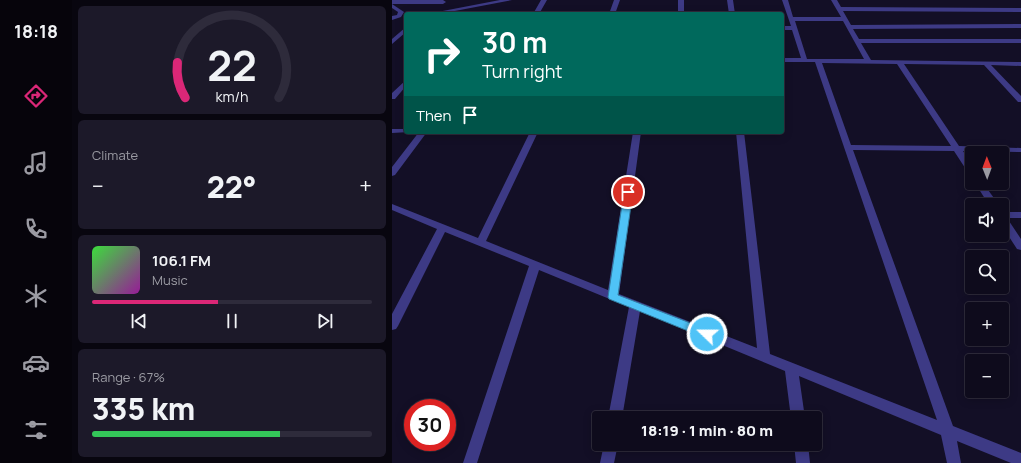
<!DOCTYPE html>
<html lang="en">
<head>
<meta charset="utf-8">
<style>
  body { margin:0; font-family:Manrope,sans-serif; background:#1c1929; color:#f1f3f6; height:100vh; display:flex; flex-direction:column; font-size:15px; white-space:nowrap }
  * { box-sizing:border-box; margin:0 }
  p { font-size:13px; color:#9b9ba3 }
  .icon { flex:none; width:22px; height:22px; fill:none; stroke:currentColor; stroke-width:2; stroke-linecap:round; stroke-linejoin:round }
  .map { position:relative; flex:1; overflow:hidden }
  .details { display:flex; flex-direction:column; gap:6px; padding:6px; background:#08060f; width:320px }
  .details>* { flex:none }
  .banner { position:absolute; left:12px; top:12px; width:380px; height:122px; border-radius:4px; box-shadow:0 2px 10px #0003,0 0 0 1px #2e2b3b; background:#00695c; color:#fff; overflow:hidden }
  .needle { width:26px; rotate:359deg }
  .fabs { position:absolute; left:573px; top:146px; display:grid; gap:8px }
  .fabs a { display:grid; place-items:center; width:44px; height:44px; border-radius:4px; background:#0e0b1c; box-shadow:0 2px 10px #0003,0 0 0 1px #2e2b3b; font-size:20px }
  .speed { position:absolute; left:12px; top:399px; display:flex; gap:8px; font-size:20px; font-weight:700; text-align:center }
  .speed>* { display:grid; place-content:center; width:52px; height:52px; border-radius:50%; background:#0e0b1c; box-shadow:0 2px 10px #0003,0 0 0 1px #2e2b3b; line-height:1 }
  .speed .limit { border:6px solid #d22; background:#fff; color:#111 }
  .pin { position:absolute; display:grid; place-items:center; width:34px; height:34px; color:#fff; margin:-17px; border:2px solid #fff; border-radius:50%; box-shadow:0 1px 4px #0007 }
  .me { position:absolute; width:44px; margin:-22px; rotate:292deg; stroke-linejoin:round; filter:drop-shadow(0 0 3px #0008) }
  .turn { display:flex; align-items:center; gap:14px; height:84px; padding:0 12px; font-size:18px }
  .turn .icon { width:52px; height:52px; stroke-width:2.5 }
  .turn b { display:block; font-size:28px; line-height:34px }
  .then { display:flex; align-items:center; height:38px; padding:0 12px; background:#0003; gap:8px; font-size:15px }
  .big { font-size:30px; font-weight:800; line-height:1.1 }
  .details .tile { flex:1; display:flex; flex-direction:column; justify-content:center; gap:6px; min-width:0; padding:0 14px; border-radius:6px; background:#1c1929 }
  .details .dial { align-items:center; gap:0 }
  .dial svg { height:104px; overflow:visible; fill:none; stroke:#2e2b3b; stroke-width:7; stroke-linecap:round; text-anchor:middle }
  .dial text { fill:#f1f3f6; stroke:none }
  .song { display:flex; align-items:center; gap:12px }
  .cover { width:48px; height:48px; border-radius:6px; background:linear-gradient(135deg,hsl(120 70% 55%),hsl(300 70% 35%)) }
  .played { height:4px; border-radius:2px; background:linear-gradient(90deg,#db2777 45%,#2e2b3b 45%) }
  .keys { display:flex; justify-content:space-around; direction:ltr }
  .heat { display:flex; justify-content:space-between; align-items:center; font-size:22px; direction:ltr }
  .charge { height:6px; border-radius:3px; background:linear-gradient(90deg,#34c759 67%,#2e2b3b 0) }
  .trip { position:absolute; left:200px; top:411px; width:230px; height:40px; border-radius:4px; background:#0e0b1c; box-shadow:0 2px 10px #0003,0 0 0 1px #2e2b3b; font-weight:800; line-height:40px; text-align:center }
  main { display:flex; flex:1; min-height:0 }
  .dock { display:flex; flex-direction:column; width:72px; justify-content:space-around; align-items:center; background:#06040b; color:#9b9ba3 }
  .dock .icon { width:28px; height:28px }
  .dock .current { color:#db2777 }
  .dock b { font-size:18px; color:#f1f3f6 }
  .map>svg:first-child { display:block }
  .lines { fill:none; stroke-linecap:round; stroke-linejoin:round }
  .street { fill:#3d3a85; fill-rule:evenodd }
  .route { fill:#4fc3f7; stroke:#337fa1 }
</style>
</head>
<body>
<main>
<nav class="dock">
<b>18:18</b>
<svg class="icon current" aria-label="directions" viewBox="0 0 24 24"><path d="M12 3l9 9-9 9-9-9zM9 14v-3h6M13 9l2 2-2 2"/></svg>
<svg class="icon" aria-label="music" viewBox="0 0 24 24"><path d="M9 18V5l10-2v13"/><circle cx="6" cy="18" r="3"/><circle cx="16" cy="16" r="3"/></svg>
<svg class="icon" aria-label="phone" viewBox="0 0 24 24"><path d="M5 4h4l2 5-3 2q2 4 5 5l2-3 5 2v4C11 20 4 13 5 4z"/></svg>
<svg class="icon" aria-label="climate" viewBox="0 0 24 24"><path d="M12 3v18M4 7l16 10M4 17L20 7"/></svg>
<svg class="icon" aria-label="car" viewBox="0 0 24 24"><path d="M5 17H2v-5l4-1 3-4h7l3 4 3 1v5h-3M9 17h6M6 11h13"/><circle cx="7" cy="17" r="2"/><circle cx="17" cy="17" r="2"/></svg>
<svg class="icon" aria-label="filters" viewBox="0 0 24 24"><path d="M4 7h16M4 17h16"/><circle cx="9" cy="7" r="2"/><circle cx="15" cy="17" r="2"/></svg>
</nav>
<section class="details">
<div class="tile dial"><svg viewBox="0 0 100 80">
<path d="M14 69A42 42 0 1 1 86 69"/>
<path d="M14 69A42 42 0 0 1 8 42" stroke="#db2777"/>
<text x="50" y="56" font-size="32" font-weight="700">22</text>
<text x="50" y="72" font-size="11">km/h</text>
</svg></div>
<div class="tile"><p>Climate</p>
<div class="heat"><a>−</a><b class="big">22°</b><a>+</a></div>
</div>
<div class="tile">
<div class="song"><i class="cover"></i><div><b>106.1 FM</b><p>Music</p></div></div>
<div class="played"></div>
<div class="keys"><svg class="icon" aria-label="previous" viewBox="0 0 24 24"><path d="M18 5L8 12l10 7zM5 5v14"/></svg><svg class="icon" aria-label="pause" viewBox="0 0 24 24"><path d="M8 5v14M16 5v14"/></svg><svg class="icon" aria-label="next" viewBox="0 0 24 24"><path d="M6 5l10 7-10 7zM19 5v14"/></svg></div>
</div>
<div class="tile"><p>Range · 67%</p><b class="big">335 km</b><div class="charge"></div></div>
</section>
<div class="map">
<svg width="629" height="463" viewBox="0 0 629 463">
  <rect width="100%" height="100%" fill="#130f26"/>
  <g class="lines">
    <!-- street -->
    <path class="street" d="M0,0H51L54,2L51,4H0L12,12L9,17L0,20V16L5,15L6,12L0,8Z
      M108,0H120L47,14H35Z
      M149,0H155L147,14H141Z
      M222,0H228L223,14H217Z
      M286,0H292V14H286Z
      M335,0H341L343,14H337Z
      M390,0H396L401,17H449L439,0H445L449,7L629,8V12L451,11L459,25L629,24V28L461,29L467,39H629V43H469L479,60L629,62V66L599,65L629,96V102H626L592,65L512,64L567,146L629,148V152L571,151L580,165V175L577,174L562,151L461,150L561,426L629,453V463H619L565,441L569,463H555L549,435L407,376L413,418H399L393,371L248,311L230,418H216L237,307L147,270L85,463H71L137,266L53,232L6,326L4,329L0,330V314L45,229L0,210V204L86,238L138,132H146L94,241L216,290L241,132H249L227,294L365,348L344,132H352L378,354L545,420L423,62H390V58H409L400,30H390V26H399ZM403,21H451L472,59H415ZM430,63L505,64L559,146L459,145Z
      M14,27V32L0,44V39Z
      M14,80V86L3,99H0V93Z
      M0,129H14V132H17L0,133Z
      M27,132H35L3,175L0,176V167Z
      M583,183H591L607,205H597Z
      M610,212H629V218H615L629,239V250L625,249L610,226Z
      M212,444H226L222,463H208Z
      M402,444H416L418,463H404Z"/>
  </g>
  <!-- route -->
  <path class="route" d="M236,189L241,192L226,295L319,331L320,334L319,337L315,339L311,337L217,299L216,297L232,192Z"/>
</svg>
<div class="fabs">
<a><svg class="needle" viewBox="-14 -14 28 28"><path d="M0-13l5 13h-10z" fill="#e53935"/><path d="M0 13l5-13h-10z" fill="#9b9ba3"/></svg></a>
<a><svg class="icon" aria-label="sound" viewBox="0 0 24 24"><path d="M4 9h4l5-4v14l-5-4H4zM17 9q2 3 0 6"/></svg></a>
<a><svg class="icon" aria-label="search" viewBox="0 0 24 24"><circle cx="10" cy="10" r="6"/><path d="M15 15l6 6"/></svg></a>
<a>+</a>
<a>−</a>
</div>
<div class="speed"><div class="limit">30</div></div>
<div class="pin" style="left:236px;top:192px;background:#d93025"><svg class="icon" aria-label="arrive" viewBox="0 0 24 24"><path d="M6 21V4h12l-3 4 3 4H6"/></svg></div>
<svg class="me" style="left:315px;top:334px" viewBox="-20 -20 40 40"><circle r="17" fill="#4fc3f7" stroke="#fff" stroke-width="3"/><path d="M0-11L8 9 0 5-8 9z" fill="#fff"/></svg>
<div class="trip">18:19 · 1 min · 80 m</div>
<div class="banner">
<div class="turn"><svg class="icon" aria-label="right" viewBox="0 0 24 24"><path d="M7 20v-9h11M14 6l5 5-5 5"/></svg><div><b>30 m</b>Turn right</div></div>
<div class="then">Then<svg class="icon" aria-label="arrive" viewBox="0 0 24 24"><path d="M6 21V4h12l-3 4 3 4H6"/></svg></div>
</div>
</div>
</main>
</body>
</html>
